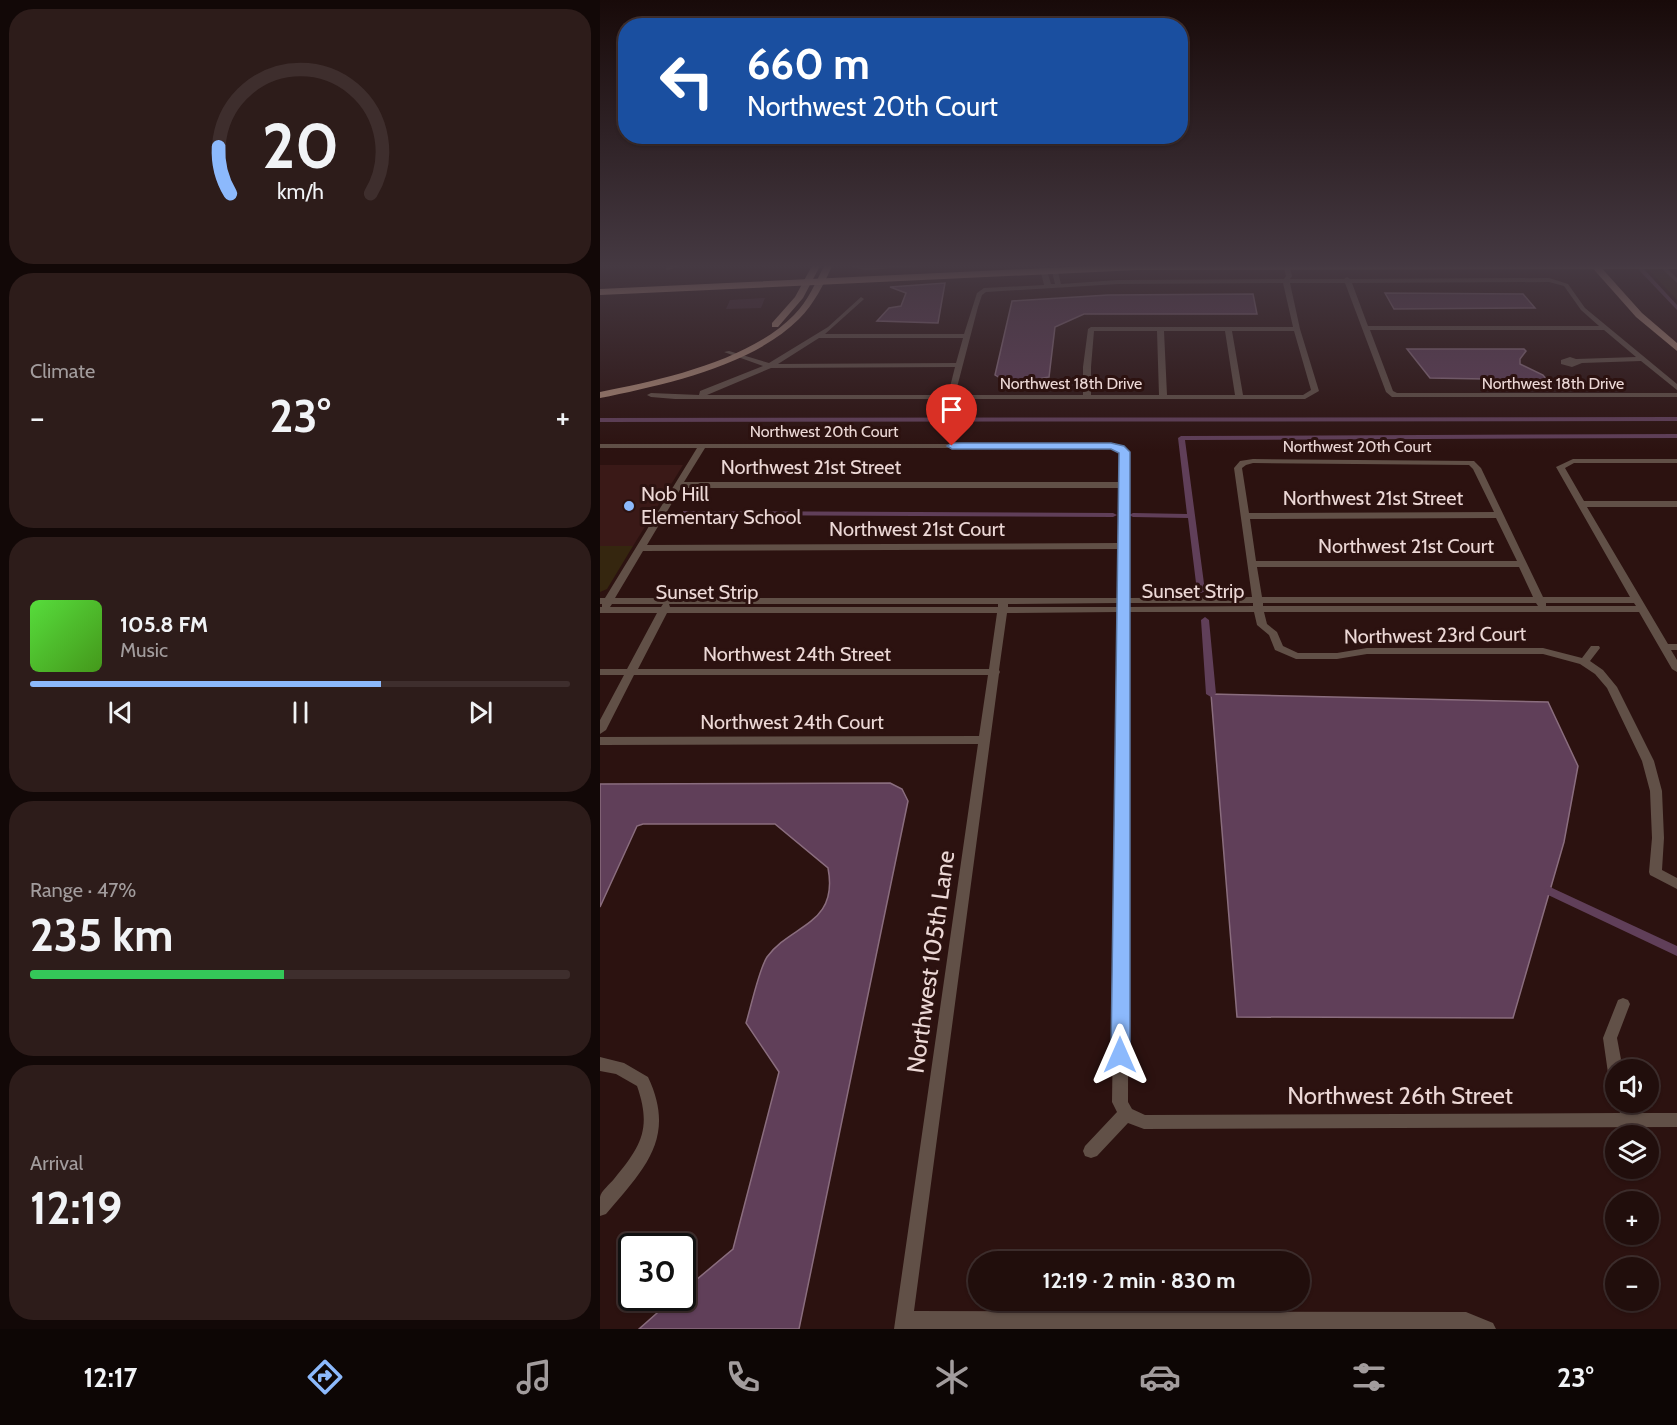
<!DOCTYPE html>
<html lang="en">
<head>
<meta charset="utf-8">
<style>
  body { margin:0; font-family:Cabin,sans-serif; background:#2d1c1a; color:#f1f3f6; height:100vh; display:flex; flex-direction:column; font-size:22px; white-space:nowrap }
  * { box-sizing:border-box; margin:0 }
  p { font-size:20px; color:#a29c9d }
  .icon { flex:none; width:33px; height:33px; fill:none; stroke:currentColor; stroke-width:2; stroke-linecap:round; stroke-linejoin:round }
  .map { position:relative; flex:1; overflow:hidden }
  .drawer { display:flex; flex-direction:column; gap:9px; padding:9px; background:#120807; width:600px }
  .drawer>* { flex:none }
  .guide { position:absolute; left:18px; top:18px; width:570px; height:126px; border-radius:24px; box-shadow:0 2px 4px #0004,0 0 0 2px #3e2e2d; background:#1a4fa0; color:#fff; overflow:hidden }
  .fabs { position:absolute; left:1005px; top:1059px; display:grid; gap:12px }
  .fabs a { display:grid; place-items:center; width:54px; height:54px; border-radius:50%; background:#210e0c; box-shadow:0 2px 4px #0004,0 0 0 2px #3e2e2d; font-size:30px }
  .speed { position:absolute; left:18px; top:1233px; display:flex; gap:12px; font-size:30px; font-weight:700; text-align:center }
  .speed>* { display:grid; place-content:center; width:78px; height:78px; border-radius:50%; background:#210e0c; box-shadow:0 2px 4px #0004,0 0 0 2px #3e2e2d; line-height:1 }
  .speed .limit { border:3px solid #111; border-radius:9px; background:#fff; color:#111 }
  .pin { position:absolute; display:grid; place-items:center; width:51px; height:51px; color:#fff; margin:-62px -26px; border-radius:50% 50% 50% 0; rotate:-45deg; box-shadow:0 0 6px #0007 }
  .pin .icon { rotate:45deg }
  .me { position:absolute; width:66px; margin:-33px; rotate:0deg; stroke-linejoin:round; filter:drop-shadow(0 0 4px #0008) }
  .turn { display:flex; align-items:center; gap:21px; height:126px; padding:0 30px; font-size:27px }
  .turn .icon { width:78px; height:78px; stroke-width:2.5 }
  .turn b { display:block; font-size:42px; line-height:51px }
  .big { font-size:45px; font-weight:700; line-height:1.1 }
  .drawer .widget { flex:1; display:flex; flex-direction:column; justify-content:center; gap:9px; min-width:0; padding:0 21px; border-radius:24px; background:#2d1c1a }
  .drawer .dial { align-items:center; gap:0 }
  .dial svg { height:156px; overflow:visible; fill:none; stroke:#3e2e2d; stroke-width:7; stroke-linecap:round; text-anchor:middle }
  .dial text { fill:#f1f3f6; stroke:none }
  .song { display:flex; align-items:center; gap:18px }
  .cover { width:72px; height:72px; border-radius:9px; background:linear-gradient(135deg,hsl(110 70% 55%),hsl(100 70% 35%)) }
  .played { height:6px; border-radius:3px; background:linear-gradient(90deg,#8cb9fc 65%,#3e2e2d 65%) }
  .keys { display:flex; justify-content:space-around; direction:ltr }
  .heat { display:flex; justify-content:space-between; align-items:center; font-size:33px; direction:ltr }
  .charge { height:9px; border-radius:4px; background:linear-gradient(90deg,#34c759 47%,#3e2e2d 0) }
  .trip { position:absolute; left:368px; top:1251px; width:342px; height:60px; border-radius:30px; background:#210e0c; box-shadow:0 2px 4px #0004,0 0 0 2px #3e2e2d; font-weight:700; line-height:60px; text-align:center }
  .tabs { display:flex; height:96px; justify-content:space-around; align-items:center; background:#0d0605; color:#a29c9d }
  .tabs .icon { width:42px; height:42px }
  .tabs .selected { color:#8cb9fc }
  .tabs b { font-size:27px; color:#f1f3f6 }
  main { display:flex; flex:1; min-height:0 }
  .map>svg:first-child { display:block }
  .built { fill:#3a1917 }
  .green { fill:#35260f }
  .water { fill:#603f59; stroke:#8a6d7e; stroke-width:1.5 }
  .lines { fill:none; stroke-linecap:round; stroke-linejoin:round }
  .canal { fill:#603f59; fill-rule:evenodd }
  .building { fill:#40242d }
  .minor { fill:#615047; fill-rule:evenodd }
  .major { fill:#a98673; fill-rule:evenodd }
  .highway { fill:#c59b84; fill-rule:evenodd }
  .route { fill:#8cb9fc; stroke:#5b78a4; stroke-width:1.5 }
  .poi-dot { fill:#8cb9fc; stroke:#2c1210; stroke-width:2 }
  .labels { text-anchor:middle; stroke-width:6; stroke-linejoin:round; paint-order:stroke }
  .far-street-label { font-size:16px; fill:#ecd8d6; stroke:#2c1210 }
  .street-label { font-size:20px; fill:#ecd8d6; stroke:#2c1210 }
  .poi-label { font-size:20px; fill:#ecd8d6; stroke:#2c1210; text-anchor:start }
  .near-street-label { font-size:24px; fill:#ecd8d6; stroke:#2c1210 }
</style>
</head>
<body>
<main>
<section class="drawer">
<div class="widget dial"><svg viewBox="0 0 100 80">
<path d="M14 69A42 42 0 1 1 86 69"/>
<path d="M14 69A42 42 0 0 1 8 45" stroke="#8cb9fc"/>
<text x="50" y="56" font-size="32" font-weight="700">20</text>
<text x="50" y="72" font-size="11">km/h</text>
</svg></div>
<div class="widget"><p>Climate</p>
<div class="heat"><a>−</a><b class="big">23°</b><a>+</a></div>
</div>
<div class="widget">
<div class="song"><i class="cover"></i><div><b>105.8 FM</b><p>Music</p></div></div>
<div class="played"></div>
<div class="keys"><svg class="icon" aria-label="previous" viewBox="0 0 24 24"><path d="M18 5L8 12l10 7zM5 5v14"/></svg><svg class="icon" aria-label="pause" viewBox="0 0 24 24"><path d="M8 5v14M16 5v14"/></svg><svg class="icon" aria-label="next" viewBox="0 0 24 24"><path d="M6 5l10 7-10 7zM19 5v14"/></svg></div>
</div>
<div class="widget"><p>Range · 47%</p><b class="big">235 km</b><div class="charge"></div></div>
<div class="widget"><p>Arrival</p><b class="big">12:19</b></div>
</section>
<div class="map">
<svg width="1077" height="1329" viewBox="0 0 1077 1329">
  <rect width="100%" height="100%" fill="#2c1210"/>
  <!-- built -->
  <path class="built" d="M0,465H83L33,546H0Z"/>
  <!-- green -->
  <path class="green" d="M1047,268L1064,270L1077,284V300Z
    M0,546H33L7,589L0,592Z"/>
  <!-- water -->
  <path class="water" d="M345,283L338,323L277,321L289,308L301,306L306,293L290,287Z
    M785,293L923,294L935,308L794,309Z
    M653,294L657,314H484L455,327L449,377C434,380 408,385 395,375L412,301L508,295Z
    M807,349H924L926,351L920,359V364L943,375L947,380L830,378Z
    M611,694L948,702L978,766L964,842L913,1018L637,1017Z
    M290,783L302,789L308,801L199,1329H39L74,1298H82L83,1291L133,1249L179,1072L146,1023C151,1007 159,969 167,957C191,924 239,925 228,868L175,824H43L37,826L0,907V784Z"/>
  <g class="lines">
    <!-- canal -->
    <path class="canal" d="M1039,268H1043L1077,305V310L1039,270Z
      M1077,417V421L0,422V418Z
      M1077,434V438L585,440L605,591L601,593L597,591L588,518L533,517L529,515L533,513L587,514L578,438L581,436Z
      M83,511L513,513L517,515L513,517L86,515H83Z
      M605,617L609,620L616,694L611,697L606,694L601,620Z
      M950,887L1077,946V956L946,894L944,891L946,888Z"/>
  </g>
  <!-- building -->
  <path class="building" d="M165,298L161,308L126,309L130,300Z"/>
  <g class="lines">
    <!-- minor -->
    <path class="minor" d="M70,264L81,267L66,270V268Z
      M253,264L265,266L355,264L265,270L252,267Z
      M439,264H445L451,284H455L450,264H456L461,284L518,280L684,279L686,276L683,264H689L692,276L690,279H744L747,277L750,279L949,278L968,284L985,308L1077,384V390L1041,361L982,363L972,367L961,364V360L970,357L976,359L1036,357L1004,330H770L793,391L797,393H1077V397H792L786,392L745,283H690L700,329L719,391L705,399H75L51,397L47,395L51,393L99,395L100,391L163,366L124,352L129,351L169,363L228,327L261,297L264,299L263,300L225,334H364L377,293L384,288L444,285ZM949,282L964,286L981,310L999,326H768L752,283ZM683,283L693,327H491L488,329L483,367V395H355L378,307L382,295L386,292L518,284ZM494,331H557L559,395H491V367ZM564,331H625L635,395H567ZM632,331H694L711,390L703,395H643ZM219,338H363L356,363L178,364ZM355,367L348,395H107L171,368Z
      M1061,264L1064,265L1077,278V283L1060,267Z
      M0,444H511L523,446L529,452V598L652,597L634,468L640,461L653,459L874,461L881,468L943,597H1030L956,467L973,459H1077V463H974L965,468L984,501H1077V507H987L1068,644H1077V650H1071L1077,660V672L1072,669L1039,612H664L667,624L677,632L683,646L698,653H737L767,648H943L982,658L991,646H999L1000,648L990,661L1003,670L1017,687L1054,761L1062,791L1064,838L1062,870L1077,878V889L1050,875L1049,872L1052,838L1050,791L1042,761L1007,688L995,674L980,664L943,654H767L737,659H696L675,650L669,635L657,625L654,612H529L528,1102L532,1109L545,1115L1020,1113L1017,1102H1033L1036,1113H1077V1127L544,1129L528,1123L497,1156L491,1158L485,1156L483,1151L485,1146L517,1112L512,1102L519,612L407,613L399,670L400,672L399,674L314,1311L866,1312L893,1323L896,1329H294L378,744L0,745V737L379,736L388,675H34L6,730L0,734V720L24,675H0V669H27L57,613H0V607H2V604H0V598H5L97,448H0ZM105,448H511L521,453V482H84ZM653,463L869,465L873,469L894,512L649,513L642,468L646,465ZM81,488H520V543L47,545ZM896,518L917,561H656L650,519ZM520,549L519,598H15L43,551ZM657,567H919L933,597H662ZM519,603V607H408V604ZM529,603H653V606L529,607ZM663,603H936L938,606H663ZM946,603H1034L1036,606H946ZM12,604H63L61,607H10ZM69,604H398V607H70ZM67,613H397L389,669H38Z
      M1023,998L1028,1000L1030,1004L1017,1038L1023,1070H1016V1080L1011,1078L1008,1073L1003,1038L1018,1000Z
      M0,1057L24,1063L48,1077C77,1138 44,1169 6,1214L0,1216C0,1210 0,1203 0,1197C1,1191 10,1184 14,1179C41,1146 52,1129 37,1086L16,1074L0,1071Z"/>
    <!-- major -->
    <path class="major" d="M213,264H221L203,298L178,327H172V323L195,297Z
      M225,264H233C224,284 214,304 199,319C152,366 63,385 0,398V392C61,380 149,361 194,315C208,301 216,282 225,264Z
      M989,264H998L1042,313L1077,343V351L1036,317Z"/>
    <!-- highway -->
    <path class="highway" d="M531,264H1077V269L538,270L0,295V289Z"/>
  </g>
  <!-- sky -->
  <linearGradient id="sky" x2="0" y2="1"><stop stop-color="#180a09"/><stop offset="0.59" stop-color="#453942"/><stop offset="1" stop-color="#453942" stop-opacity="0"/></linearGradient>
  <rect width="1077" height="451" fill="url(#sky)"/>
  <!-- route -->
  <path class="route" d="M511,443L524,446L530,452V1055L527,1061L520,1064L514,1061L511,1055L519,453L511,449H352L347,446L352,443Z"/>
  <!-- markers -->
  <circle class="poi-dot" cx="29" cy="506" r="6"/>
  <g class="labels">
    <!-- far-street labels -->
    <g class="far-street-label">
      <text x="471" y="389">Northwest 18th Drive</text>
      <text x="953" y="389">Northwest 18th Drive</text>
      <text x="224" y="437">Northwest 20th Court</text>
      <text x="757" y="452">Northwest 20th Court</text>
    </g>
    <!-- street labels -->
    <g class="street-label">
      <text x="211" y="474">Northwest 21st Street</text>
      <text x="773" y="505">Northwest 21st Street</text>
      <text x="317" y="536">Northwest 21st Court</text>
      <text x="806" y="553">Northwest 21st Court</text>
      <text x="593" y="598">Sunset Strip</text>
      <text x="107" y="599">Sunset Strip</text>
      <text transform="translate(835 635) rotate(-1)" y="7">Northwest 23rd Court</text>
      <text x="197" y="661">Northwest 24th Street</text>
      <text x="192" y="729">Northwest 24th Court</text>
    </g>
    <!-- poi labels -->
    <g class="poi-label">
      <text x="41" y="501">Nob Hill<tspan x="41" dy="23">Elementary School</tspan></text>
    </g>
    <!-- near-street labels -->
    <g class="near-street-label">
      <text transform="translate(331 962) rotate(-82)" y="8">Northwest 105th Lane</text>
      <text x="800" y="1104">Northwest 26th Street</text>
    </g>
  </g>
</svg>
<div class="fabs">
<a><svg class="icon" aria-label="sound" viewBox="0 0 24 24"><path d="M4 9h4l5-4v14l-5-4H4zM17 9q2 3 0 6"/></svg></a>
<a><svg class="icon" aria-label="layers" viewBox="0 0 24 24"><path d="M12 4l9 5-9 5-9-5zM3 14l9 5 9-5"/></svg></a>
<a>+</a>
<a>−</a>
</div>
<div class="speed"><div class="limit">30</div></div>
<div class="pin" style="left:352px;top:446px;background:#d93025"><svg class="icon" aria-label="arrive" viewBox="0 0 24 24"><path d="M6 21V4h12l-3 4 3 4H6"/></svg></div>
<svg class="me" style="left:520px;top:1055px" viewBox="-20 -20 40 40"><path d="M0-17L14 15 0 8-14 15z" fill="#8cb9fc" stroke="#fff" stroke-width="4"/></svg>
<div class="trip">12:19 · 2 min · 830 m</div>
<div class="guide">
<div class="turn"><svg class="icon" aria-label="left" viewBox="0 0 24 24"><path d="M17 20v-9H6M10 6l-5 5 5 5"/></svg><div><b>660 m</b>Northwest 20th Court</div></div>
</div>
</div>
</main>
<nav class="tabs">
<b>12:17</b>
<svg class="icon selected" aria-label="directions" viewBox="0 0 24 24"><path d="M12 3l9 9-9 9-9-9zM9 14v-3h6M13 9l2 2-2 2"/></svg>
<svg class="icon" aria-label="music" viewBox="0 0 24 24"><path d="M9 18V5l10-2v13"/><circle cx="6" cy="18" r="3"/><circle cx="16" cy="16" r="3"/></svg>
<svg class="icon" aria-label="phone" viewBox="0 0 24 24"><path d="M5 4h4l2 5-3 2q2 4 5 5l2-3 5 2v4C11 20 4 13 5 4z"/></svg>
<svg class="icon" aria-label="climate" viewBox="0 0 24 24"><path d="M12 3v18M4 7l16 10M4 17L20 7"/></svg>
<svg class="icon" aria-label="car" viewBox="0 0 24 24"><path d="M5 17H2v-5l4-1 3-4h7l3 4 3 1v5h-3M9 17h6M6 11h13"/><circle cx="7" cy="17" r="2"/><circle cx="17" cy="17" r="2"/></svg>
<svg class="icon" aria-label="filters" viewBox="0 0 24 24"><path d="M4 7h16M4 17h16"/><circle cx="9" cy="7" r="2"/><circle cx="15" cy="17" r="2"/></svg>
<b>23°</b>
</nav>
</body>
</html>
